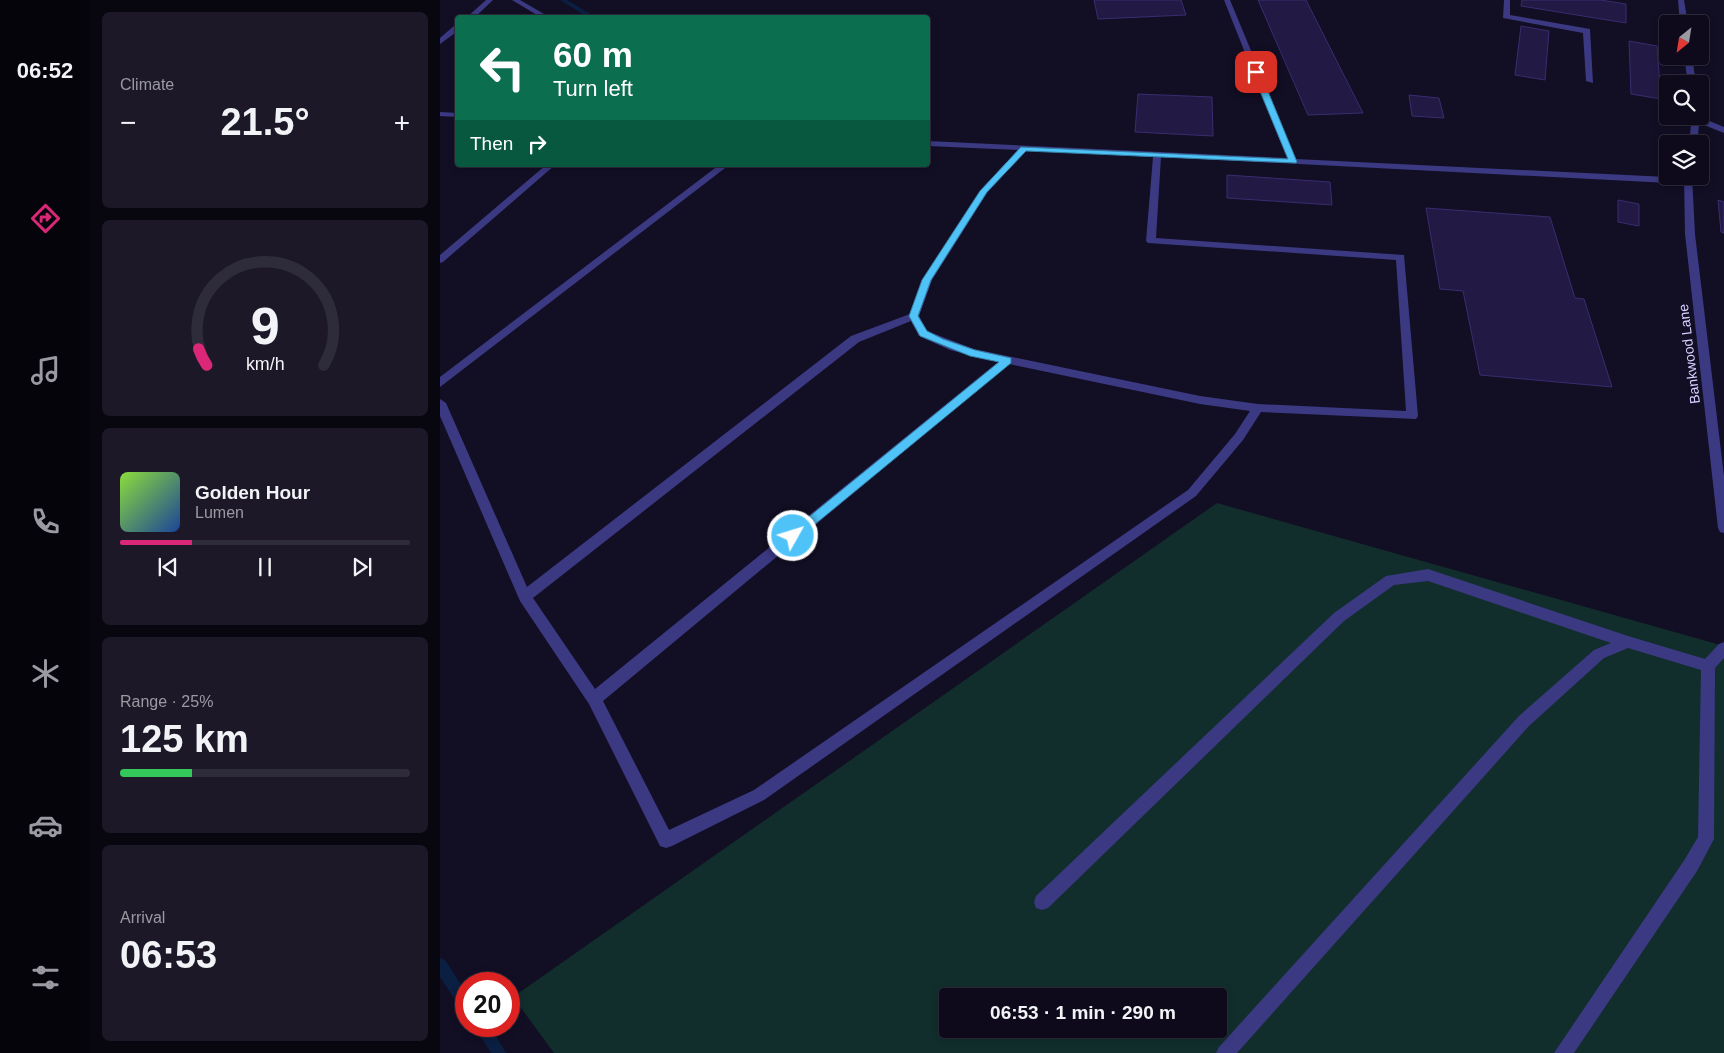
<!DOCTYPE html>
<html lang="en">
<head>
<meta charset="utf-8">
<style>
  body { margin:0; font-family:Helvetica,sans-serif; background:#1c1828; color:#f1f3f6; height:100vh; display:flex; flex-direction:column; font-size:19px; white-space:nowrap }
  * { box-sizing:border-box; margin:0 }
  p { font-size:16px; color:#9b9aa3 }
  .icon { flex:none; width:28px; height:28px; fill:none; stroke:currentColor; stroke-width:2; stroke-linecap:round; stroke-linejoin:round }
  .map { position:relative; flex:1; overflow:hidden }
  .side { display:flex; flex-direction:column; gap:12px; padding:12px; background:#08060f; width:350px }
  .side>* { flex:none }
  .top-card { position:absolute; left:15px; top:15px; width:475px; height:152px; border-radius:5px; box-shadow:0 2px 8px #0003,0 0 0 1px #2e2b3a; background:#0b6e4f; color:#fff; overflow:hidden }
  .needle { width:32px; rotate:210deg }
  .buttons { position:absolute; left:1219px; top:15px; display:grid; gap:10px }
  .buttons a { display:grid; place-items:center; width:50px; height:50px; border-radius:5px; background:#0e0a1b; box-shadow:0 2px 8px #0003,0 0 0 1px #2e2b3a; font-size:25px }
  .speed { position:absolute; left:15px; top:972px; display:flex; gap:10px; font-size:25px; font-weight:700; text-align:center }
  .speed>* { display:grid; place-content:center; width:65px; height:65px; border-radius:50%; background:#0e0a1b; box-shadow:0 2px 8px #0003,0 0 0 1px #2e2b3a; line-height:1 }
  .speed .limit { border:8px solid #d22; background:#fff; color:#111 }
  .pin { position:absolute; display:grid; place-items:center; width:42px; height:42px; color:#fff; margin:-21px; border-radius:10px; box-shadow:0 2px 8px #0006 }
  .me { position:absolute; width:55px; margin:-28px; rotate:51deg; stroke-linejoin:round; filter:drop-shadow(0 0 4px #0008) }
  .turn { display:flex; align-items:center; gap:18px; height:105px; padding:0 15px; font-size:22px }
  .turn .icon { width:65px; height:65px; stroke-width:2.5 }
  .turn b { display:block; font-size:35px; line-height:42px }
  .then { display:flex; align-items:center; height:48px; padding:0 15px; background:#0003; gap:10px; font-size:19px }
  .big { font-size:38px; font-weight:800; line-height:1.1 }
  .side .tile { flex:1; display:flex; flex-direction:column; justify-content:center; gap:8px; min-width:0; padding:0 18px; border-radius:8px; background:#1c1828 }
  .side .dial { align-items:center; gap:0 }
  .dial svg { height:130px; overflow:visible; fill:none; stroke:#2e2b3a; stroke-width:7; stroke-linecap:round; text-anchor:middle }
  .dial text { fill:#f1f3f6; stroke:none }
  .song { display:flex; align-items:center; gap:15px }
  .cover { width:60px; height:60px; border-radius:8px; background:linear-gradient(135deg,hsl(90 70% 55%),hsl(220 70% 35%)) }
  .played { height:5px; border-radius:2px; background:linear-gradient(90deg,#db2777 25%,#2e2b3a 25%) }
  .keys { display:flex; justify-content:space-around; direction:ltr }
  .heat { display:flex; justify-content:space-between; align-items:center; font-size:28px; direction:ltr }
  .charge { height:8px; border-radius:4px; background:linear-gradient(90deg,#34c759 25%,#2e2b3a 0) }
  .trip { position:absolute; left:499px; top:988px; width:288px; height:50px; border-radius:5px; background:#0e0a1b; box-shadow:0 2px 8px #0003,0 0 0 1px #2e2b3a; font-weight:800; line-height:50px; text-align:center }
  main { display:flex; flex:1; min-height:0 }
  .tabs { display:flex; flex-direction:column; width:90px; justify-content:space-around; align-items:center; background:#06040b; color:#9b9aa3 }
  .tabs .icon { width:35px; height:35px }
  .tabs .selected { color:#db2777 }
  .tabs b { font-size:22px; color:#f1f3f6 }
  .map>svg:first-child { display:block }
  .green { fill:#112e2c; fill-rule:evenodd }
  .lines { fill:none; stroke-linecap:round; stroke-linejoin:round }
  .stream { fill:#0a1f41; fill-rule:evenodd }
  .building { fill:#221a44; stroke:#392d70 }
  .lane { fill:#3b3982; fill-rule:evenodd }
  .street { fill:#3b3982; fill-rule:evenodd }
  .route { fill:#4fc3f7; stroke:#337fa1 }
  .labels { text-anchor:middle; stroke-width:5; stroke-linejoin:round; paint-order:stroke }
  .street-label { font-size:14px; fill:#d6d1ff; stroke:#120e24 }
</style>
</head>
<body>
<main>
<nav class="tabs">
<b>06:52</b>
<svg class="icon selected" aria-label="directions" viewBox="0 0 24 24"><path d="M12 3l9 9-9 9-9-9zM9 14v-3h6M13 9l2 2-2 2"/></svg>
<svg class="icon" aria-label="music" viewBox="0 0 24 24"><path d="M9 18V5l10-2v13"/><circle cx="6" cy="18" r="3"/><circle cx="16" cy="16" r="3"/></svg>
<svg class="icon" aria-label="phone" viewBox="0 0 24 24"><path d="M5 4h4l2 5-3 2q2 4 5 5l2-3 5 2v4C11 20 4 13 5 4z"/></svg>
<svg class="icon" aria-label="climate" viewBox="0 0 24 24"><path d="M12 3v18M4 7l16 10M4 17L20 7"/></svg>
<svg class="icon" aria-label="car" viewBox="0 0 24 24"><path d="M5 17H2v-5l4-1 3-4h7l3 4 3 1v5h-3M9 17h6M6 11h13"/><circle cx="7" cy="17" r="2"/><circle cx="17" cy="17" r="2"/></svg>
<svg class="icon" aria-label="filters" viewBox="0 0 24 24"><path d="M4 7h16M4 17h16"/><circle cx="9" cy="7" r="2"/><circle cx="15" cy="17" r="2"/></svg>
</nav>
<section class="side">
<div class="tile"><p>Climate</p>
<div class="heat"><a>−</a><b class="big">21.5°</b><a>+</a></div>
</div>
<div class="tile dial"><svg viewBox="0 0 100 80">
<path d="M14 69A42 42 0 1 1 86 69"/>
<path d="M14 69A42 42 0 0 1 9 59" stroke="#db2777"/>
<text x="50" y="56" font-size="32" font-weight="700">9</text>
<text x="50" y="72" font-size="11">km/h</text>
</svg></div>
<div class="tile">
<div class="song"><i class="cover"></i><div><b>Golden Hour</b><p>Lumen</p></div></div>
<div class="played"></div>
<div class="keys"><svg class="icon" aria-label="previous" viewBox="0 0 24 24"><path d="M18 5L8 12l10 7zM5 5v14"/></svg><svg class="icon" aria-label="pause" viewBox="0 0 24 24"><path d="M8 5v14M16 5v14"/></svg><svg class="icon" aria-label="next" viewBox="0 0 24 24"><path d="M6 5l10 7-10 7zM19 5v14"/></svg></div>
</div>
<div class="tile"><p>Range · 25%</p><b class="big">125 km</b><div class="charge"></div></div>
<div class="tile"><p>Arrival</p><b class="big">06:53</b></div>
</section>
<div class="map">
<svg width="1284" height="1053" viewBox="0 0 1284 1053">
  <rect width="100%" height="100%" fill="#120e24"/>
  <!-- green -->
  <path class="green" d="M777,503L1284,646V1053H114L73,997ZM508,996H778V1029H508Z"/>
  <g class="lines">
    <!-- stream -->
    <path class="stream" d="M120,0H127L157,18H149Z
      M0,958L5,960L26,992V1011L21,1009L0,977Z
      M34,1026H50L66,1053H51Z"/>
  </g>
  <!-- building -->
  <path class="building" d="M654,0H741L746,15L658,19Z
    M818,0H866L923,113L868,115Z
    M1082,0H1161L1186,4V23L1081,6Z
    M1081,26L1109,31L1105,80L1075,75Z
    M1189,41L1217,46L1221,99L1191,94Z
    M698,94L772,97L773,136L695,132Z
    M969,95L999,98L1004,118L972,116Z
    M787,175L890,182L892,205L787,198Z
    M1178,200L1199,204V226L1178,222Z
    M1278,200L1284,202V233L1281,232Z
    M986,208L1110,217L1135,298L1144,299L1172,387L1040,375L1023,291L1000,289Z"/>
  <g class="lines">
    <!-- lane -->
    <path class="lane" d="M46,0H53L34,18H26Z
      M72,0H80L111,18H102Z
      M784,0H790L856,159L1248,178L1252,181L1248,184L721,157L716,238L964,255L978,416L976,419L821,412L803,440L756,496L324,800L232,846L226,848L220,846L149,704L80,601L0,416V399L6,403L87,587L411,336L470,314L482,280L540,191L578,150L488,146V141L847,158ZM586,150L713,157L706,241L708,243L956,260L966,411L818,404L760,396L534,349L487,331L479,316L492,280L547,193ZM471,321L479,336L510,350L558,362L155,689L93,598L419,342ZM569,364L760,404L810,411L795,434L748,490L314,790L229,830L163,701Z
      M1064,0H1070V15L1150,29L1153,83L1146,81L1143,33L1063,18Z
      M15,25H18V31L0,44V38Z
      M0,112L18,113V117L0,116Z
      M1254,117H1260L1284,127V133L1254,121Z
      M106,165H115L3,262L0,263V255Z
      M279,165H289L0,387V377Z
      M988,569L1188,636L1265,659L1279,644L1284,642V658L1275,668L1274,839L1257,871L1134,1053H1114L1245,859L1258,837L1261,670L1188,648L1164,658L1089,726L797,1053H776L779,1047L1079,716L1154,650L1171,643L988,581L954,585L904,621L608,908L602,910L596,908L594,902L596,896L894,613L946,576Z"/>
    <!-- street -->
    <path class="street" d="M1238,0H1244L1248,24H1240Z
      M1244,56H1252L1256,84H1248Z
      M1252,116H1260L1257,144H1249Z
      M1244,176H1252L1255,234L1284,476V533L1280,532L1278,528L1245,234Z"/>
  </g>
  <!-- route -->
  <path class="route" d="M814,70L820,72L857,162L856,163L586,151L547,192L491,280L478,316L487,331L503,339L535,350L571,358V363L357,539H349L347,536L349,533L559,362L530,356L480,336L469,316L482,280L540,191L581,147L848,159L812,72Z"/>
  <g class="labels">
    <!-- street labels -->
    <g class="street-label">
      <text transform="translate(1249 354) rotate(-97)" y="5">Bankwood Lane</text>
    </g>
  </g>
</svg>
<div class="buttons">
<a><svg class="needle" viewBox="-14 -14 28 28"><path d="M0-13l5 13h-10z" fill="#e53935"/><path d="M0 13l5-13h-10z" fill="#9b9aa3"/></svg></a>
<a><svg class="icon" aria-label="search" viewBox="0 0 24 24"><circle cx="10" cy="10" r="6"/><path d="M15 15l6 6"/></svg></a>
<a><svg class="icon" aria-label="layers" viewBox="0 0 24 24"><path d="M12 4l9 5-9 5-9-5zM3 14l9 5 9-5"/></svg></a>
</div>
<div class="speed"><div class="limit">20</div></div>
<div class="pin" style="left:816px;top:72px;background:#d93025"><svg class="icon" aria-label="arrive" viewBox="0 0 24 24"><path d="M6 21V4h12l-3 4 3 4H6"/></svg></div>
<svg class="me" style="left:353px;top:536px" viewBox="-20 -20 40 40"><circle r="17" fill="#4fc3f7" stroke="#fff" stroke-width="3"/><path d="M0-11L8 9 0 5-8 9z" fill="#fff"/></svg>
<div class="trip">06:53 · 1 min · 290 m</div>
<div class="top-card">
<div class="turn"><svg class="icon" aria-label="left" viewBox="0 0 24 24"><path d="M17 20v-9H6M10 6l-5 5 5 5"/></svg><div><b>60 m</b>Turn left</div></div>
<div class="then">Then<svg class="icon" aria-label="right" viewBox="0 0 24 24"><path d="M7 20v-9h11M14 6l5 5-5 5"/></svg></div>
</div>
</div>
</main>
</body>
</html>
